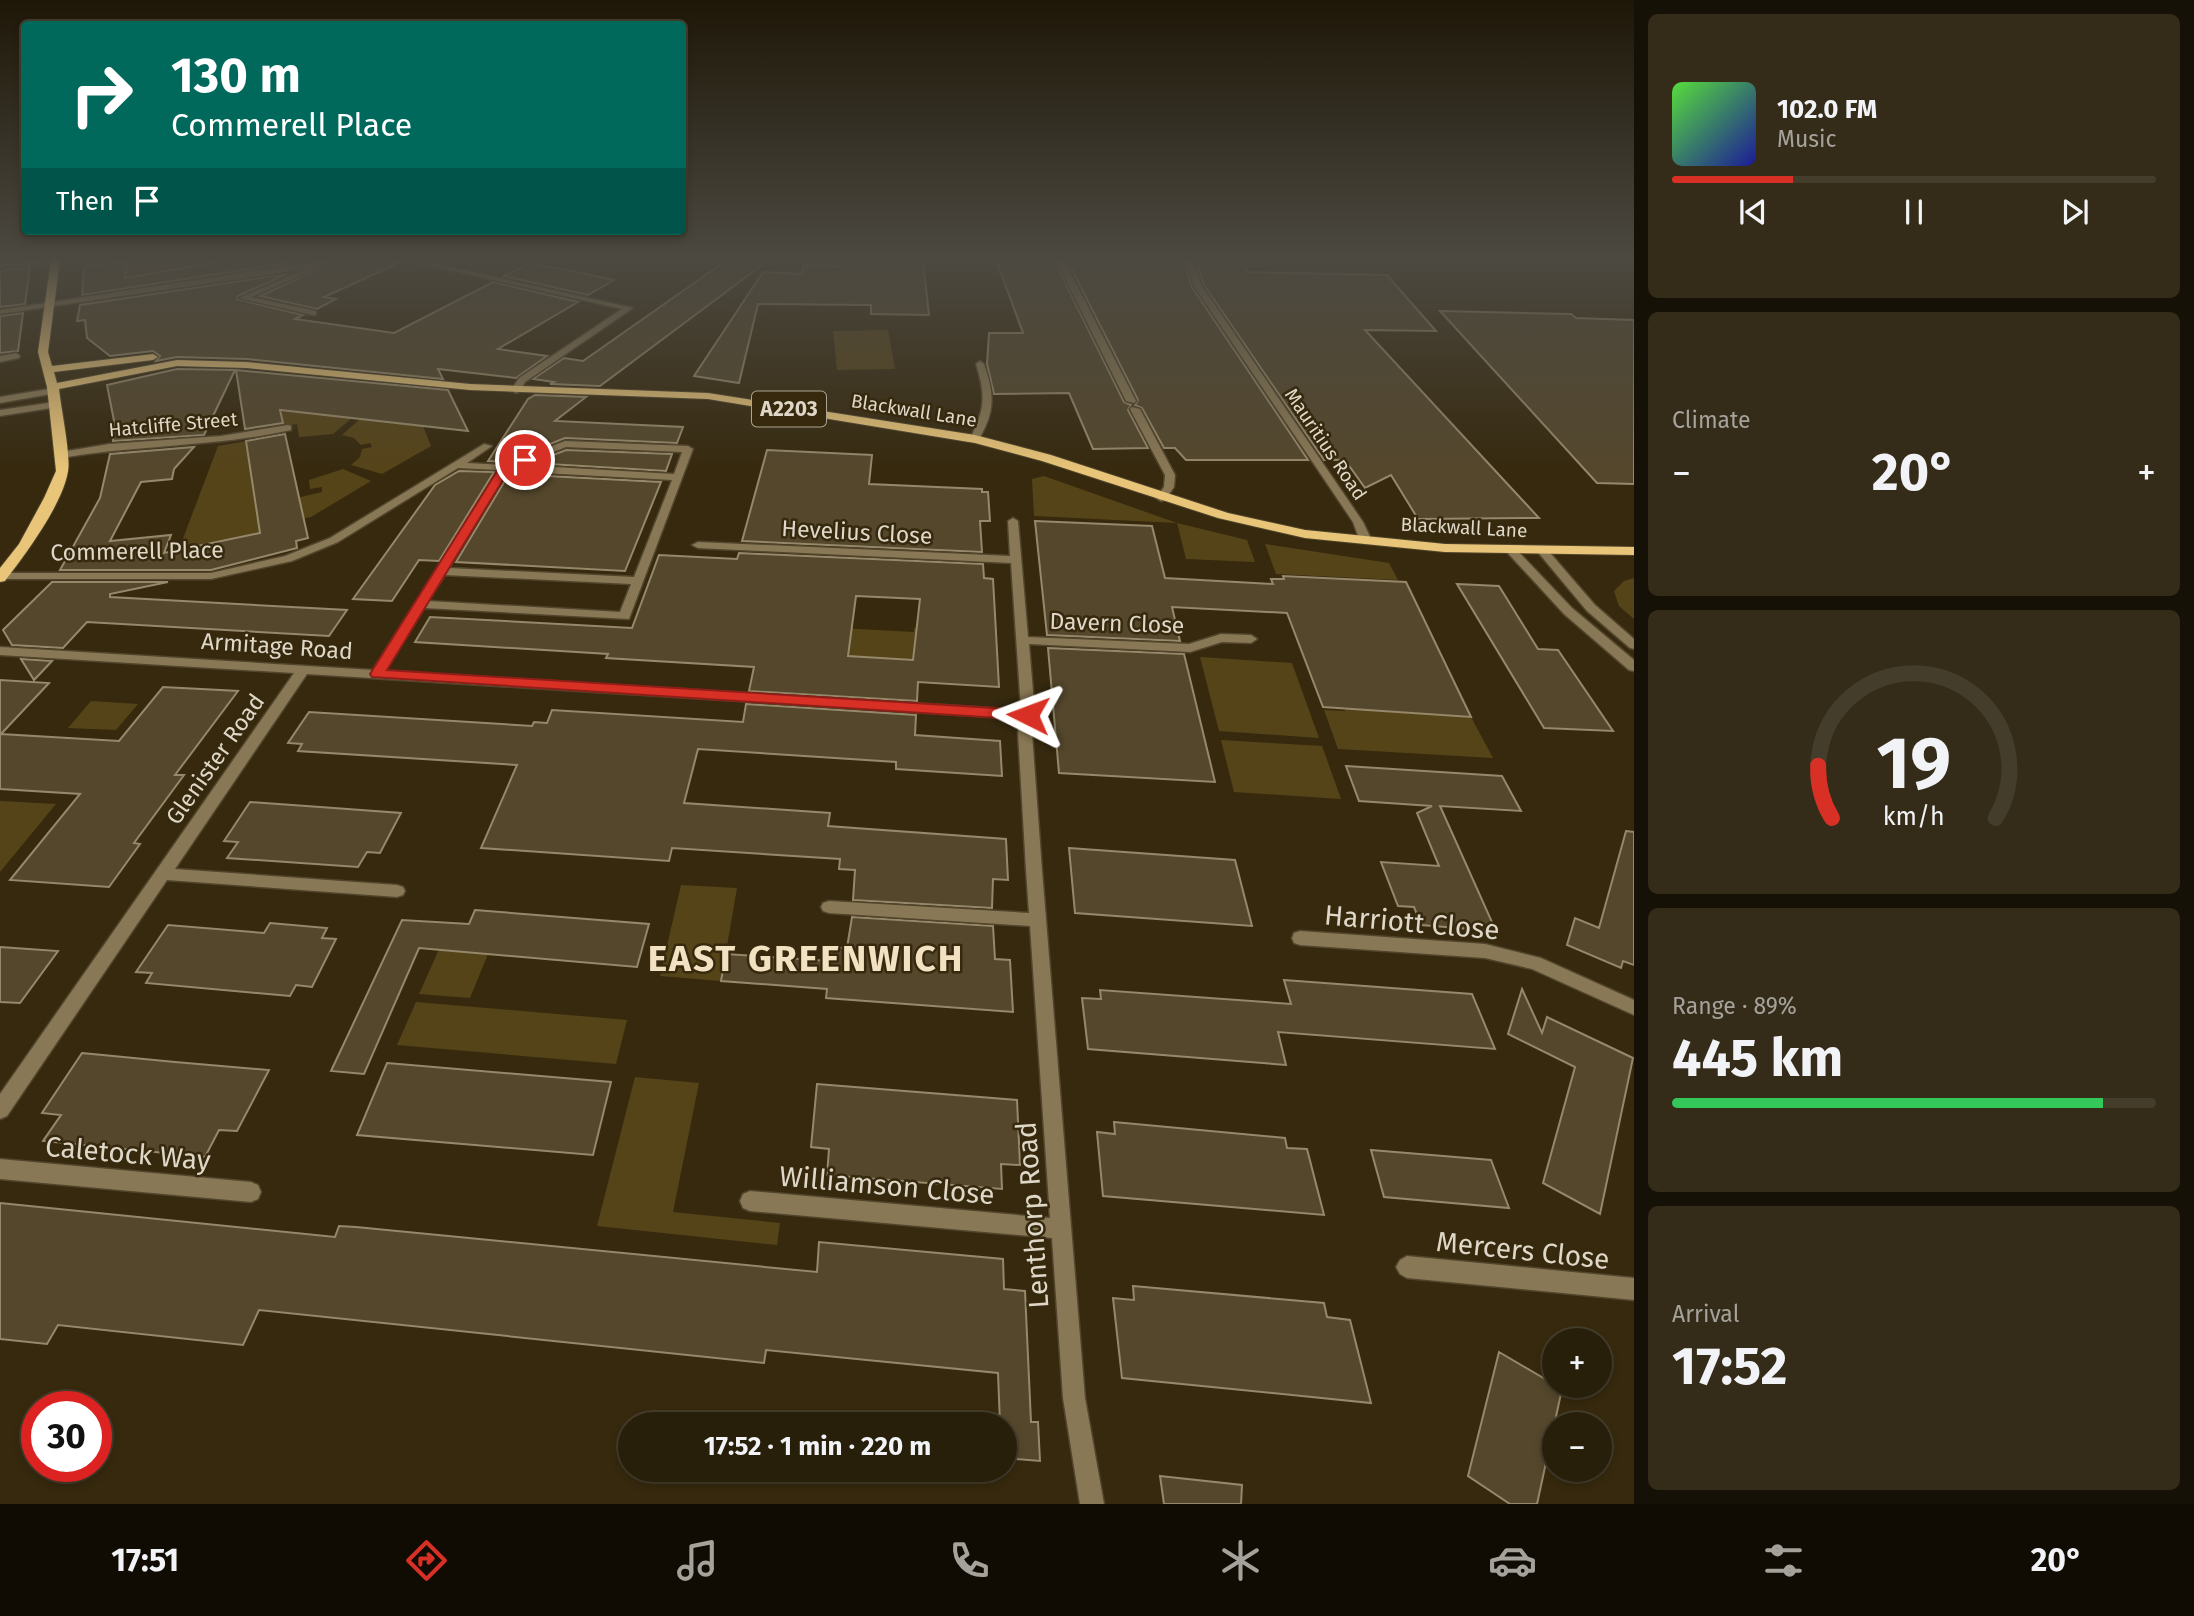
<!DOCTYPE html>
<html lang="en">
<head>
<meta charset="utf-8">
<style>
  body { margin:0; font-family:"Fira Sans",sans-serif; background:#342c18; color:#f1f3f6; height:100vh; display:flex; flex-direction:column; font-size:26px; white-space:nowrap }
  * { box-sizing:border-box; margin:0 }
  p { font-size:23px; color:#a5a29c }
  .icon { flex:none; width:38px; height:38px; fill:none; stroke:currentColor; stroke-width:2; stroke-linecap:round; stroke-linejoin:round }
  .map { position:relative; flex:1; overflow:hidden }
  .sheet { display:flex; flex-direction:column; gap:14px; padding:14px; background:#161106; width:560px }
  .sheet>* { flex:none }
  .hud { position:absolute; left:21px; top:21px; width:665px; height:214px; border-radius:7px; box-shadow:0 4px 10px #0003,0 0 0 2px #443d2b; background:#00695c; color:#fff; overflow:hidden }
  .tools { position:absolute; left:1542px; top:1328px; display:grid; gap:14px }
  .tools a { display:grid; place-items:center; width:70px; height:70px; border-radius:50%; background:#281f0a; box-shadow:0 4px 10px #0003,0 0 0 2px #443d2b; font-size:35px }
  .speed { position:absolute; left:21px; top:1391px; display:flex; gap:14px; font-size:35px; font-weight:700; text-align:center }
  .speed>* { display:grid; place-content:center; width:91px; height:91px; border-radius:50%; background:#281f0a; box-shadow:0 4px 10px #0003,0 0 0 2px #443d2b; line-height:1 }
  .speed .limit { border:10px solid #d22; background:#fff; color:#111 }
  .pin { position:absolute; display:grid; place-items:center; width:60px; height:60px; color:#fff; margin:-30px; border:4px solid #fff; border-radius:50%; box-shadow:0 2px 7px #0007 }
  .me { position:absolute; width:77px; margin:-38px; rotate:273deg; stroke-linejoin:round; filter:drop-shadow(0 0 5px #0008) }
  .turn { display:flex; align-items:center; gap:24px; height:147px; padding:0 35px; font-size:32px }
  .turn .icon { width:91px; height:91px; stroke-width:2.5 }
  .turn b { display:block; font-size:49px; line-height:60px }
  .then { display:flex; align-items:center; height:66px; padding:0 35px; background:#0003; gap:14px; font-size:26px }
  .big { font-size:52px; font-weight:700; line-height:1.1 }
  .sheet .widget { flex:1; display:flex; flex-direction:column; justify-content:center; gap:10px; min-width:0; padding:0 24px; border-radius:10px; background:#342c18 }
  .sheet .dial { align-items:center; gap:0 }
  .dial svg { height:182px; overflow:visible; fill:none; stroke:#443d2b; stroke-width:7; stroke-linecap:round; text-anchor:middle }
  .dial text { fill:#f1f3f6; stroke:none }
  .song { display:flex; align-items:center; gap:21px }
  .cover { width:84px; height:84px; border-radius:10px; background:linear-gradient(135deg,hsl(110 70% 55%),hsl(240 70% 35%)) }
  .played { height:7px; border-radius:4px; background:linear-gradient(90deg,#d93025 25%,#443d2b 25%) }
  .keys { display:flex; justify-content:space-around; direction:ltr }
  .heat { display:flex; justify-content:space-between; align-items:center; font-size:38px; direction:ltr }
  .charge { height:10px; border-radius:5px; background:linear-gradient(90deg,#34c759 89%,#443d2b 0) }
  .trip { position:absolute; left:618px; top:1412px; width:399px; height:70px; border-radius:35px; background:#281f0a; box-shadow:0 4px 10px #0003,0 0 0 2px #443d2b; font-weight:700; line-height:70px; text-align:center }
  .tab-bar { display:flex; height:112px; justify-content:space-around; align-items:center; background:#100c04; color:#a5a29c }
  .tab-bar .icon { width:49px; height:49px }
  .tab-bar .current { color:#d93025 }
  .tab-bar b { font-size:32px; color:#f1f3f6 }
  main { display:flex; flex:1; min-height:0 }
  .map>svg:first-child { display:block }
  .green { fill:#564419 }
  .building { fill:#54472c; stroke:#96886a; stroke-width:2; fill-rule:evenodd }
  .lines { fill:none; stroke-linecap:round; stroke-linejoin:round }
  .pedestrian-casing { stroke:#51452c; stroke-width:3 }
  .minor-casing { stroke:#51452c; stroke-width:3 }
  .tertiary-casing { stroke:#51452c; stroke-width:3 }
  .primary-casing { stroke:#51452c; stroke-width:2 }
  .pedestrian { fill:#897855; fill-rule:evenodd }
  .minor { fill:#897855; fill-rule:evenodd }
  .tertiary { fill:#897855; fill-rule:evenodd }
  .primary { fill:#e9c579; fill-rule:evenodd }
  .route { fill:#d93025; stroke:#8d1f18; stroke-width:2 }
  .labels { text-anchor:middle; stroke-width:5; stroke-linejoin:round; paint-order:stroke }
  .far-street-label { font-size:19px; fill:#dfd8c8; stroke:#36290e }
  .shield { fill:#36290e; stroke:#aca490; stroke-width:2 }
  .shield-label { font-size:21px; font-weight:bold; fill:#dfd8c8 }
  .street-label { font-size:23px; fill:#dfd8c8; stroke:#36290e }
  .near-street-label { font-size:28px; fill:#dfd8c8; stroke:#36290e }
  .near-district-label { font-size:37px; font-weight:bold; letter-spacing:2px; fill:#f2e2c2; stroke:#36290e }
</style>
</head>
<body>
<main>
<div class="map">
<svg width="1634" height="1504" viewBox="0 0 1634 1504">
  <rect width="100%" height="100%" fill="#36290e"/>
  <!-- green -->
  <path class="green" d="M111,260H230L201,264V267L125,278L126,272L109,274L110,270L126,267L127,261L110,263Z
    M888,330L895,369L837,370L833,331Z
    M286,411L352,418L333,434L299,437L297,424L266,429L256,427L260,415Z
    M360,419L423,426L431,446L382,474L351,465L360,457L362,449L372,447L370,443L361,445L354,438L342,435Z
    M276,436L271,504L322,492V487L310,489L309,480L343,469L371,481L311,517L279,523V529L173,565L218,446Z
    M1044,476L1177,523L1247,540L1255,562L1186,559L1177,523L1034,516L1032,479Z
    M1265,544L1389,563L1398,580L1276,574Z
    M1634,578V619L1619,606L1614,591L1624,581Z
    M747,623L914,632V628L942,629L914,653L913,679L758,651Z
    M1200,657L1292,663L1319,738L1219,731Z
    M91,701L138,704L116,730L68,728Z
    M1345,709L1471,717L1493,758L1338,749L1324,710L1345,711Z
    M1221,740L1322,746L1341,799L1234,792Z
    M0,801L56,804L0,872Z
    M681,885L737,888L721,981L660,976Z
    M440,947L488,954L470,998L419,994Z
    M416,1002L627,1020L616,1064L397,1045Z
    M635,1077L699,1083L673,1212L780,1223L777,1245L597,1226Z"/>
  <!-- building -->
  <path class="building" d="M230,260H307L82,295L84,267L127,261L125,278Z
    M338,260L403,261L324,297L336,299L317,309L260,296Z
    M727,260H759L762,265L600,386L550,384L554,382L533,379L564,358L583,361Z
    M840,260L923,261L929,315L871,314V305L758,304L739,383L694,376L763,272L802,274L804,265L840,266Z
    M996,260H1054L1124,402L1131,405L1128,410L1148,448L1093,449L1069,393L994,394L987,364L989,333H1023Z
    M1067,260H1183L1192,287L1308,460H1186L1175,448H1164L1142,408L1135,405L1138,400Z
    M1196,260H1243L1247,272L1387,275L1436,331L1365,330L1539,518L1418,519L1391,475L1365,488L1345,460H1324L1204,285Z
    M530,263L581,273L614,280L588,295L504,276Z
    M30,267L25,304L0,307V271Z
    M287,274L238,296L237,299L303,315L295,319L394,333L493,282L578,302L498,349L547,356L516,378L438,369L443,379L247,359L177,357L156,361L160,356L153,351L110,356L87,338L85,320L77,321L80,305Z
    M1440,311L1571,314L1576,318L1634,320V484L1597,483Z
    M23,313L18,351L0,353V316Z
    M177,369L235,370L204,435L113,441L115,426L107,385Z
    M236,370L448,390L468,431L280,410L283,423L245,429Z
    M535,395L586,397L555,421L683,427L677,443L565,438L505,462L488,461L528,399Z
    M285,434L308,538L296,541L297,548L211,570H60L100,498L110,454L194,447L174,469L172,479L141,482L110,541L171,535L164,553L260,533L246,441Z
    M566,450L672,454L666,471L532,463Z
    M767,450L872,455L869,484L982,489V492H988L990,521H980L982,552L742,541Z
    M459,471L494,472L439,561L419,560L392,601L353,599L435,485Z
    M509,474L661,482L625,571L456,562Z
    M1035,521L1152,526L1165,578L1273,584L1271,579H1284L1283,576L1406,582L1471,717L1323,707L1287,613L1172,607L1180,641L1047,635Z
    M739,553L983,564L984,578L993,579L999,687L918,682L917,701L749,691L754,667L606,658L608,654L415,642L430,617L632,628L659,555L737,559ZM856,596L920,599L913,660L848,656Z
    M52,582H168L110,594V597L347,610L329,636L87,622L63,648L12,645L3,630Z
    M1457,584L1499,586L1538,649L1558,650L1613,731L1544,728Z
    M1048,648L1184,654L1215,782L1059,773Z
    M21,659L52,661L34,680Z
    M0,680L49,683L1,734L119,741L163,687L238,691L175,775H184L134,843L140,844L109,887L10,880L80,794L0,789Z
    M746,704L916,715L915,735L1000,741L1002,776L896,769V762L698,749L684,803L830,813L828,826L1006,839L1008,880L993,879L992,908L853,900L855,870L839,869L840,859L672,848L669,861L481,848L517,765L298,751L302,744L288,743L309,712L532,726L534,722L547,723L552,710L743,722Z
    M1346,766L1502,776L1521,811L1440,806L1496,931L1421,925L1414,907L1398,906L1381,862L1439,866L1417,813L1432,806L1359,801Z
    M250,802L320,807L401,813L380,853L367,852L358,867L227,858L238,842L224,841Z
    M1626,831L1634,832V965L1623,961L1621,968L1567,945L1575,918L1599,928Z
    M1069,848L1235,860L1252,926L1075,913Z
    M475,910L649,924L637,967L419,948L364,1074L331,1071L402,920L469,924Z
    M852,917L993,926L995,959L1010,960L1013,1012L826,998L827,989L721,981L726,954L830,961L831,947L847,948Z
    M270,923L327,928L322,938L336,939L312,987L296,985L290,996L146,983L152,973L136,972L168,925L264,933Z
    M0,947L58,951L20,1003L0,1002Z
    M1284,980L1472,994L1495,1049L1278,1032L1286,1065L1088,1049L1082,998L1101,999L1100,990L1291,1004Z
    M1522,989L1542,1033L1547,1017L1633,1058L1600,1214L1543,1183L1575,1067L1508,1034Z
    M82,1053L175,1062L269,1070L237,1131L219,1130L205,1157L43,1141L61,1115L42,1113Z
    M387,1063L611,1082L593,1155L357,1135Z
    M817,1084L1017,1100L1020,1165L1001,1164L1002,1189L827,1175L829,1149L811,1147Z
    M1114,1122L1285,1138L1287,1148L1307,1149L1324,1215L1103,1196L1097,1132L1115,1134Z
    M1371,1150L1491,1160L1509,1208L1384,1197Z
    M0,1203L335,1237L339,1226L356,1227L817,1272L819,1242L1003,1259L1004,1289L1025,1291L1031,1422H1038L1040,1461L1004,1458V1424H1000L998,1373L766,1350L764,1363L259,1310L243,1345L58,1325L47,1344L0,1339Z
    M1133,1286L1324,1303L1327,1317L1350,1320L1371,1403L1122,1378L1113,1298L1134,1300Z
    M1499,1352L1562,1389L1537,1504H1510L1468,1476Z
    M1160,1476L1242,1485L1241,1504H1164Z"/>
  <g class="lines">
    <defs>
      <path id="pedestrian" d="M1028,711L1035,715L1032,733L1042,870L1040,874H1028L1026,870L1018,733L1021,715Z"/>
      <path id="minor" d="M41,260L60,261L0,268V264Z
        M326,260H336L251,297L316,311V315H313L239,298L306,269L0,314V310Z
        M405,260H419L633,308L525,382L519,392L516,393L511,390L519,378L622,309Z
        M1056,260H1064L1136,401L1134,403L1126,401Z
        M1185,260H1193L1202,286L1363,522L1372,541L1370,543L1366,544L1360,541L1353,522L1194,286Z
        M16,353L20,356L19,358L0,362V356Z
        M980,361L984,364C995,396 995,412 978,441L975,442L970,439C985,409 986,396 976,364Z
        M1132,407L1140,409L1175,475L1174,487L1165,500L1161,501L1156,498L1164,487L1165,475L1130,409Z
        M288,425L291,426V430C215,447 137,445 61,458L56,455L61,452L109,444L221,436Z
        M565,441L688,446L693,449L629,619L424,608L385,671L1021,710L1011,563L698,548L692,545L698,542L1010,556L1008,521L1013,518L1018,521L1028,637L1189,644L1221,634L1251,635L1257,639L1251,643L1222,642L1190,652L1029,644L1035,715L1028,719L307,674L175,869L397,885L403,887L405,891L403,895L397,897L167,880L7,1116L0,1119V1094L294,673L0,655V647L373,670L499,470L458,468L338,542L292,561L211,579H0V573H211L285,556L330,538L484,444L492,446L467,463L505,465ZM566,447L682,452L674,474L520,465ZM508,471L672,480L634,577L449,568ZM445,575L631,584L620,612L428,601Z
        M1509,545L1513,546L1572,608L1634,660V671L1629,670L1564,614L1505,550L1503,548Z
        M1541,546L1545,547L1595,605L1634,639V649L1630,648L1587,611L1537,551L1535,549Z
        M1034,864L1040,866L1042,870L1085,1398L1104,1504H1080L1063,1398L1052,1238L750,1211L743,1208L740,1201L743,1194L750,1191L1050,1218L1030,926L829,913L823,911L821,907L823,903L829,901L1029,913L1026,870L1028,866Z
        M1300,931L1485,944L1541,958L1634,1000V1015L1532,969L1485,958L1300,945L1294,943L1292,938L1294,933Z
        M0,1159L251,1182L258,1185L261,1192L258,1199L251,1202L0,1179Z
        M1407,1256L1634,1278V1300L1407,1278L1400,1274L1396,1267L1400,1260Z"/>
      <path id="tertiary" d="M54,388L59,391L57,393L0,403V397Z
        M55,402L60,405L58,407L0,416V410Z"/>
      <path id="primary" d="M51,260H60L48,352L52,366L153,354L158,357L153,360L54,372L57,383L177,360L247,362L470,384L708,393L975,435L1051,455L1228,513L1305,530L1445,544L1634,547V555L1445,552L1305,538L1218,518L1042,461L975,443L708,399L470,390L247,368L177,366L59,389C61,408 71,456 68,471C63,504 25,555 5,581L0,582V568L19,544L44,498L56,471L47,387L38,352Z"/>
    </defs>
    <!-- pedestrian casing -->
    <use href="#pedestrian" class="pedestrian-casing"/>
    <!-- minor casing -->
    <use href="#minor" class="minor-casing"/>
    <!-- tertiary casing -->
    <use href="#tertiary" class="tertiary-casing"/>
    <!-- primary casing -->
    <use href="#primary" class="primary-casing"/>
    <!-- pedestrian -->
    <use href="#pedestrian" class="pedestrian"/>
    <!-- minor -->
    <use href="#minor" class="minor"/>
    <!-- tertiary -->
    <use href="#tertiary" class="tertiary"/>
    <!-- primary -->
    <use href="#primary" class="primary"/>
  </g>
  <!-- sky -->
  <linearGradient id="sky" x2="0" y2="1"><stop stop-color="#1e1708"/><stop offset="0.55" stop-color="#4c4941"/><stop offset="1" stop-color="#4c4941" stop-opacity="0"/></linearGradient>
  <rect width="1634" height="471" fill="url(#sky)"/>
  <!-- route -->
  <path class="route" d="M521,457L530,460L509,470L387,670L1028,710L1036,715L1028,720L372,677L370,674L499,468Z"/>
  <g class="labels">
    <!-- far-street labels -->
    <g class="far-street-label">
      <text transform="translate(914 410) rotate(9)" y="7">Blackwall Lane</text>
      <text transform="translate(173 424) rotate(-5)" y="7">Hatcliffe Street</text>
      <text transform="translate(1326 444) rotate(56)" y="7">Mauritius Road</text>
      <text transform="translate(1464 527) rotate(3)" y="7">Blackwall Lane</text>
    </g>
    <!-- shield labels -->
    <rect class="shield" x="752" y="391.5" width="74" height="35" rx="5"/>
    <g class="shield-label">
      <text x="789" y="416">A2203</text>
    </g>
    <!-- street labels -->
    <g class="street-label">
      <text transform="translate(857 532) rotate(3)" y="8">Hevelius Close</text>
      <text transform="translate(137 551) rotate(-1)" y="8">Commerell Place</text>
      <text transform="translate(1117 623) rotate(2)" y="8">Davern Close</text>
      <text transform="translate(277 646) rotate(4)" y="8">Armitage Road</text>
      <text transform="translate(215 759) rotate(-55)" y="8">Glenister Road</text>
    </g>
    <!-- near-street labels -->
    <g class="near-street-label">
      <text transform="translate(1412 922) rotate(5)" y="10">Harriott Close</text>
      <text transform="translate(128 1153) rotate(5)" y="10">Caletock Way</text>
      <text transform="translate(887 1185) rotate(5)" y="10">Williamson Close</text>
      <text transform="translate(1032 1215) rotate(-94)" y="10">Lenthorp Road</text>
      <text transform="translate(1523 1250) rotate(6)" y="10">Mercers Close</text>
    </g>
    <!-- near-district labels -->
    <g class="near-district-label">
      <text x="806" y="971">EAST GREENWICH</text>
    </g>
  </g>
</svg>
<div class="tools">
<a>+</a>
<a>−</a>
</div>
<div class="speed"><div class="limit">30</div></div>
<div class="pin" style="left:525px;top:460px;background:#d93025"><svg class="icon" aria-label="arrive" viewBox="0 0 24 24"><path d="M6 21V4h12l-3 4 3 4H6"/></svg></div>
<svg class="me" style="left:1028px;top:715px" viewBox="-20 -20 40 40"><path d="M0-17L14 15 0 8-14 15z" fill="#d93025" stroke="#fff" stroke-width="4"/></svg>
<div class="trip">17:52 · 1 min · 220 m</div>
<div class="hud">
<div class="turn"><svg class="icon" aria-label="right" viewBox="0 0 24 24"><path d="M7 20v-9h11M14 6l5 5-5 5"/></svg><div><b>130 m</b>Commerell Place</div></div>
<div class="then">Then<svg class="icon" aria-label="arrive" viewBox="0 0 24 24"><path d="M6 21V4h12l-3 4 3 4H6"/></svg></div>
</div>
</div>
<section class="sheet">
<div class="widget">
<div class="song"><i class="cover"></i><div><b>102.0 FM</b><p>Music</p></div></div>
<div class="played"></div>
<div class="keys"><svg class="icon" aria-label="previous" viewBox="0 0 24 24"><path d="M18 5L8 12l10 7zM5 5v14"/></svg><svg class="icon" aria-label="pause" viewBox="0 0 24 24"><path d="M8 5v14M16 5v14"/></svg><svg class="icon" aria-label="next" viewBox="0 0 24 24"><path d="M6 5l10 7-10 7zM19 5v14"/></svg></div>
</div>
<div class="widget"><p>Climate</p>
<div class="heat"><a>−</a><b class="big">20°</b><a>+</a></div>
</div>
<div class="widget dial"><svg viewBox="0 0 100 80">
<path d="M14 69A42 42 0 1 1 86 69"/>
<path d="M14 69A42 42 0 0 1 8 46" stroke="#d93025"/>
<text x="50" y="56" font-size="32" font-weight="700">19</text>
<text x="50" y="72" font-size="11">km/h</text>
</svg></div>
<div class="widget"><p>Range · 89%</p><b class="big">445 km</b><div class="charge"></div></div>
<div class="widget"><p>Arrival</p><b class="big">17:52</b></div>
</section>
</main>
<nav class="tab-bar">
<b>17:51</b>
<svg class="icon current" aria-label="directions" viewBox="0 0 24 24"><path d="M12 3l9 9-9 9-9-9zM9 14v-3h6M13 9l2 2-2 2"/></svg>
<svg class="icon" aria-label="music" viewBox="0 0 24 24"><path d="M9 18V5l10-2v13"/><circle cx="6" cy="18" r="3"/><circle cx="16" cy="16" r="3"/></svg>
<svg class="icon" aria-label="phone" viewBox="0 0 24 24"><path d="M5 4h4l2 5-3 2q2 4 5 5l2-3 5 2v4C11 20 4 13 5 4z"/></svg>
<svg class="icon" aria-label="climate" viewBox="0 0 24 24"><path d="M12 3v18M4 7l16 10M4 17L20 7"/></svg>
<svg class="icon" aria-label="car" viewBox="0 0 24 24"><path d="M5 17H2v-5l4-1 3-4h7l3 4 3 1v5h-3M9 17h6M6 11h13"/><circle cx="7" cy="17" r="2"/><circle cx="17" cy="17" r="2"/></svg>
<svg class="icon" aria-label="filters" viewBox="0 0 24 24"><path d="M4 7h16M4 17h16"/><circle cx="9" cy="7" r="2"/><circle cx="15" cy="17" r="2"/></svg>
<b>20°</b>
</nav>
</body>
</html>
